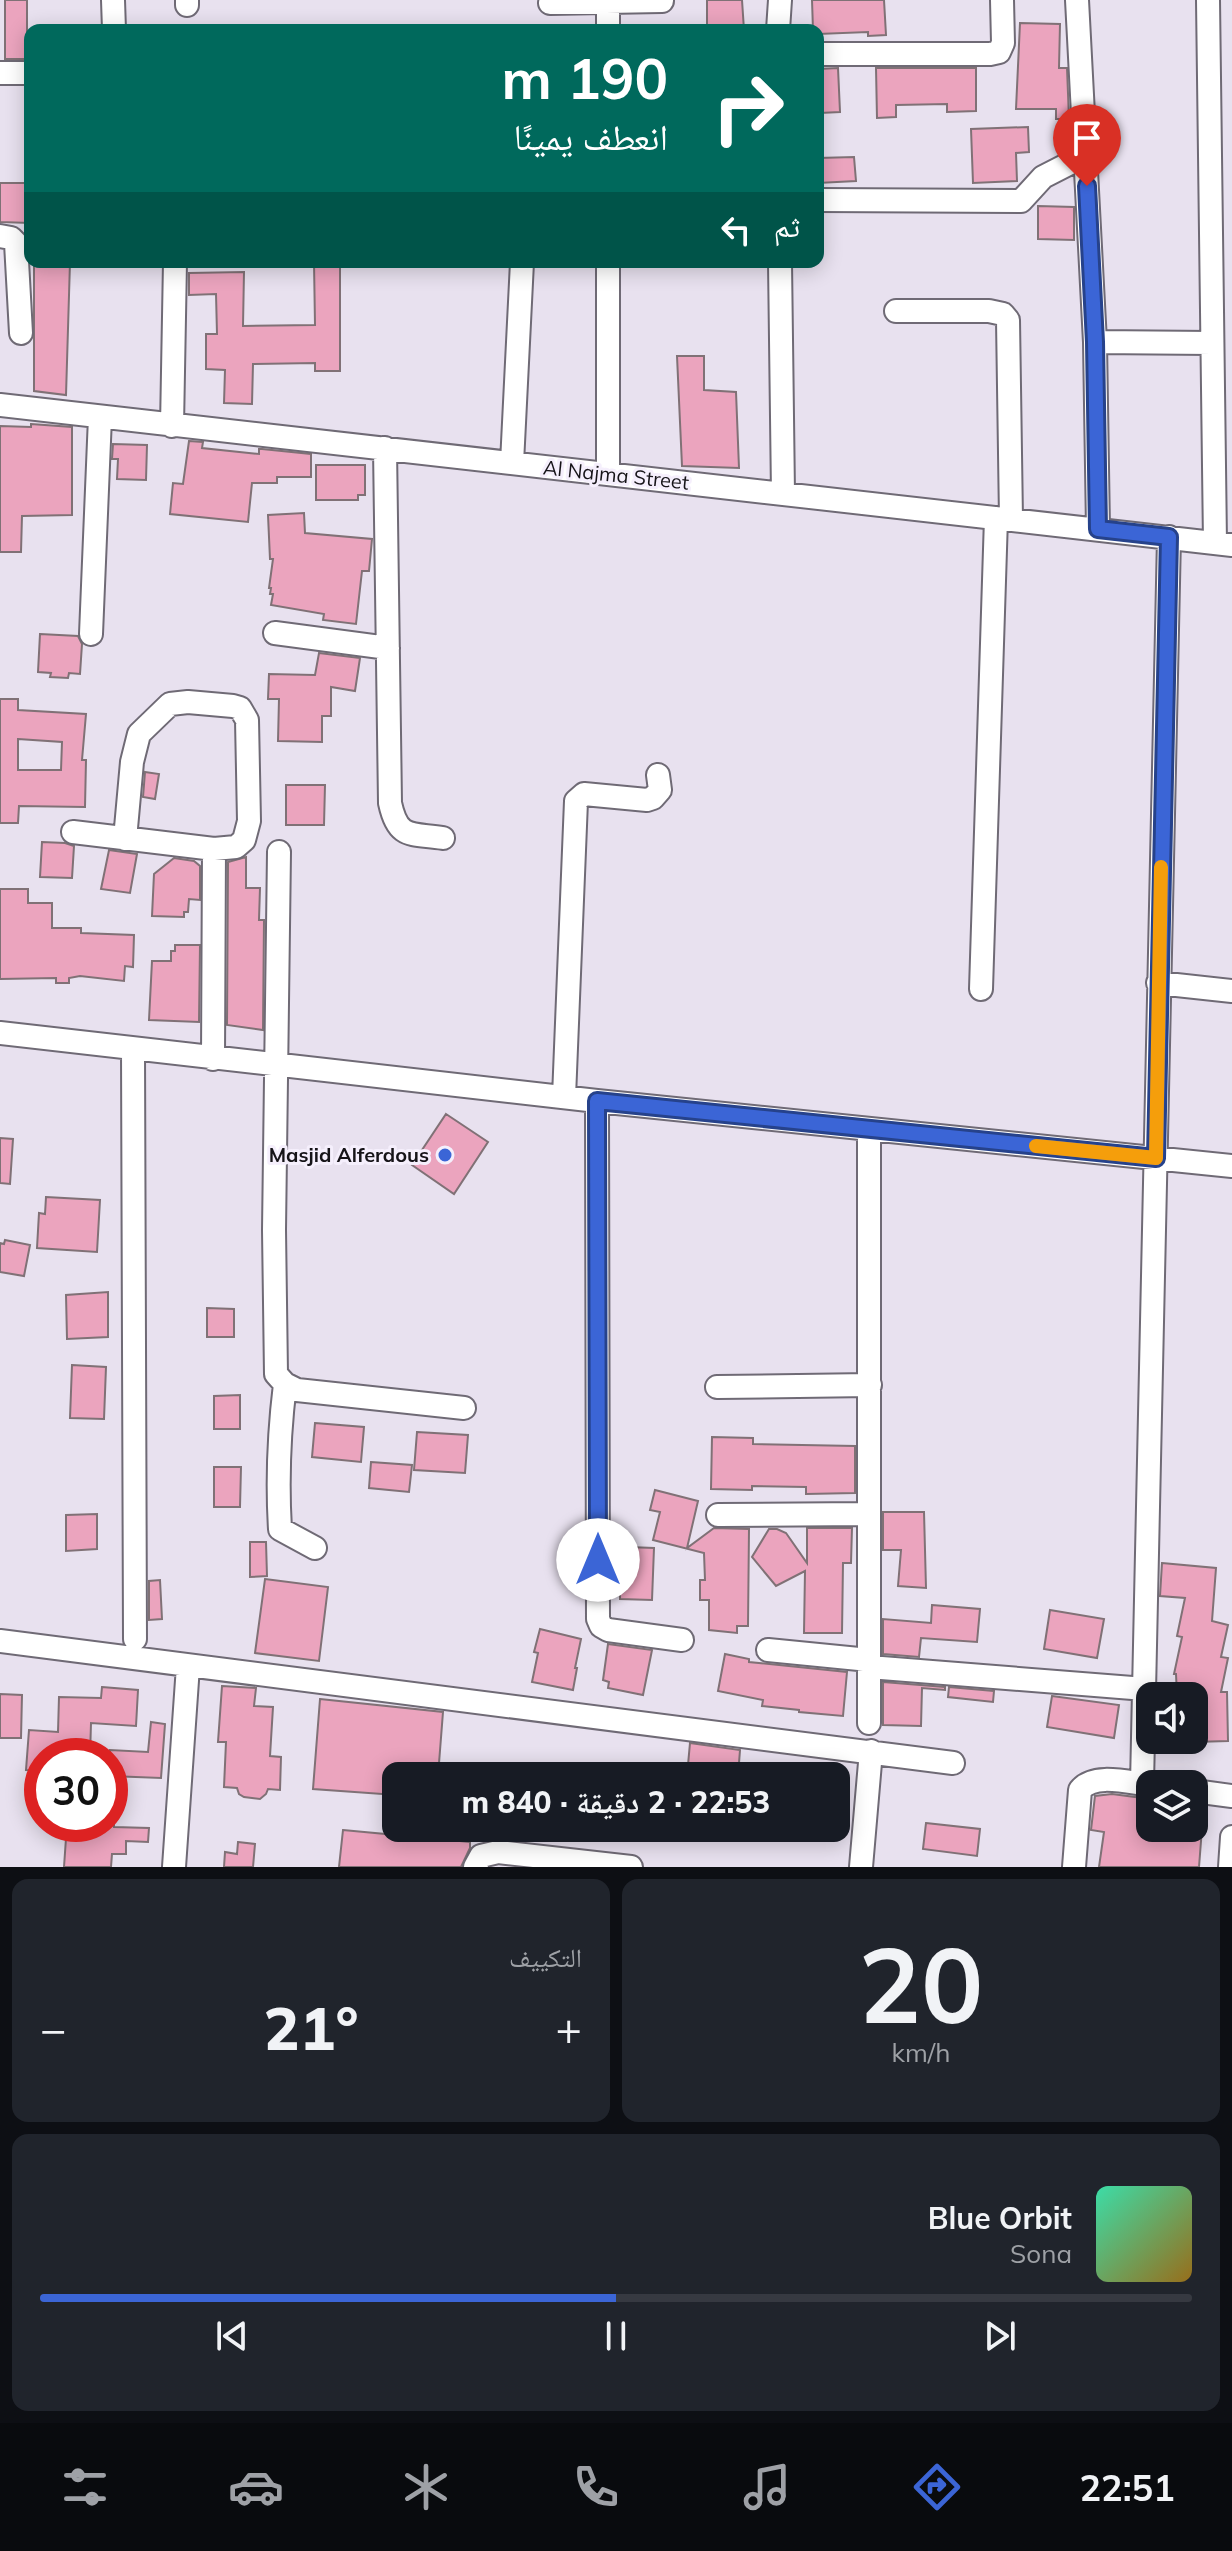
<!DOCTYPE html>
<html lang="ar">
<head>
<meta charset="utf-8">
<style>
  body { margin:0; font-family:Mulish,"Noto Naskh Arabic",sans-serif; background:#20242c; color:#f1f3f6; direction:rtl; height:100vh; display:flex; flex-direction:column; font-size:30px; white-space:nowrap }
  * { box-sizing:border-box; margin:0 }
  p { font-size:26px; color:#9ea1a6 }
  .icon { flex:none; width:44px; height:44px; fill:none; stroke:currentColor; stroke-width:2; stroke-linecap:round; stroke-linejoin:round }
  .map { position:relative; height:1867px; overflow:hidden; direction:ltr }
  .panel { display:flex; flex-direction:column; gap:12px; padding:12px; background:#0d0f14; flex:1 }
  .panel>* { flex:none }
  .top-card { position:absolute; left:24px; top:24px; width:800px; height:244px; border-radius:16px; box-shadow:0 4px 20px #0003; direction:rtl; background:#00695c; color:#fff; overflow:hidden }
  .buttons { position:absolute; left:1136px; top:1682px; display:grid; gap:16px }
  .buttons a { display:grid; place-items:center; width:72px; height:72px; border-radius:16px; background:#171b24; box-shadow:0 4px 20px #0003; font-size:40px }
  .speed { position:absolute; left:24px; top:1738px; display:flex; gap:16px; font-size:40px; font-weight:700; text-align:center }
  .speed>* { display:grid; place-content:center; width:104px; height:104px; border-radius:50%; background:#171b24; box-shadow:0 4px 20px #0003; line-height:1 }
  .speed .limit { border:12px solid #d22; background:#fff; color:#111 }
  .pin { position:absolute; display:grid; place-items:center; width:68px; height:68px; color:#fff; margin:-82px -34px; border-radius:50% 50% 50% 0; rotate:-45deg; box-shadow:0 0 8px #0007 }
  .pin .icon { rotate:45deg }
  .me { position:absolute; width:88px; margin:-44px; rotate:0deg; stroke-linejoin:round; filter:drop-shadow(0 0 6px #0008) }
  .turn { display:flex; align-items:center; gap:28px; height:168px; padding:0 24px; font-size:36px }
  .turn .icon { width:104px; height:104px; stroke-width:2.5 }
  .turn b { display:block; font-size:56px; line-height:68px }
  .then { display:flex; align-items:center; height:76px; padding:0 24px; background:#0003; gap:16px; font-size:30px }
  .big { font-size:60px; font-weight:800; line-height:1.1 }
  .panel .widget { flex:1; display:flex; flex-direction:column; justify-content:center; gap:12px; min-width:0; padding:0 28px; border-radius:16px; background:#20242c }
  .panel .dial { align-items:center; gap:0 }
  .dial b { font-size:104px; line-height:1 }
  .song { display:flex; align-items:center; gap:24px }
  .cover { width:96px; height:96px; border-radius:12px; background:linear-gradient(135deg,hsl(160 70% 55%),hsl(40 70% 35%)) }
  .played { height:8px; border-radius:4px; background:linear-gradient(90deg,#3b65d6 50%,#363941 50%) }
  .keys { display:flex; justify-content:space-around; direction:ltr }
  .heat { display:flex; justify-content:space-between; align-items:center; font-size:44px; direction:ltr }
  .panel .tiles { flex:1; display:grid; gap:12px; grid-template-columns:1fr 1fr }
  .widget:last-child { grid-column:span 2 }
  .trip { position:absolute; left:382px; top:1762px; width:468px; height:80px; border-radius:16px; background:#171b24; box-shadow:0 4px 20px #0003; font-weight:800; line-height:80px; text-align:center; direction:rtl }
  .tabs { display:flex; height:128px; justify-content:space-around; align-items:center; background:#090b0e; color:#9ea1a6 }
  .tabs .icon { width:56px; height:56px }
  .tabs .current { color:#3b65d6 }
  .tabs b { font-size:36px; color:#f1f3f6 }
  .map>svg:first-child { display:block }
  .building { fill:#eba4be; stroke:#807176; stroke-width:2; fill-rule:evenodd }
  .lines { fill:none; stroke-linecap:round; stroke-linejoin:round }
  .minor-casing { stroke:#6f6a75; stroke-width:26 }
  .minor { stroke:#fff; stroke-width:22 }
  .route-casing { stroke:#26428b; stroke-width:20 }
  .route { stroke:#3b65d6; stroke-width:14 }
  .slow { stroke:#f59e0b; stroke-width:14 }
  .poi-dot { fill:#3b65d6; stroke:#f5effc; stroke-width:3 }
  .labels { text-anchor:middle; stroke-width:6; stroke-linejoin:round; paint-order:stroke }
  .street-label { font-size:20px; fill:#161418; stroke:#f5effc }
  .poi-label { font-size:20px; font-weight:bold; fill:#161418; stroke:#f5effc; text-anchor:end }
</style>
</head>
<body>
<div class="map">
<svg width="1232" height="1867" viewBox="0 0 1232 1867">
  <rect width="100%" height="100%" fill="#e8e1ef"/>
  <!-- building -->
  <path class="building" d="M5,0H27V59H5Z
    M707,0H742L744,30H707Z
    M812,0H884L886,35L868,36V32L818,34V30H813Z
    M1020,23L1060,24L1059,68H1067L1069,119H1056V109H1016Z
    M838,68L840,112L820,113L818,69Z
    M876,68H976V111L947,112V104L896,105V117L877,118Z
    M1028,127L1029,152L1016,153L1017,181L973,183L971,129Z
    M854,157L856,181L818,183V158Z
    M0,183H30V223L0,222Z
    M1038,206L1074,207V240L1038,239Z
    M34,262H70L66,395L34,391Z
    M314,262H340V371H315V363L253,364L252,404L224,403L225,370L206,369V334H217L216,294L189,295V273L244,272L243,326L315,325Z
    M677,356H704V390L736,392L739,468L682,466Z
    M31,424L72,427V515L22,516L21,552H0V426L31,427Z
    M189,441L203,442L202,448L259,454V449H262L311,454V477H277V483H252L248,522L170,514L173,483L183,484Z
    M113,444L147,445L146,480L117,479L118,459H112Z
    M316,465H365V495H358V500H316Z
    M304,513L305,533L372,539L369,571H362L356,624L323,620L324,614L271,605L273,594H270L271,588H269L273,559H270L268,515Z
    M40,634L78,636L82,644L80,674L69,673L68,678L50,677L51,673L38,672Z
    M319,653L360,658L355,691L331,687V716H322V742L278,741L279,699H268L269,674L315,675Z
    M0,699H18V710L86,714L82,760H86L85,807L19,806L18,823H0ZM18,739L62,742L61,770H18Z
    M145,772L159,774L155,799L143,797Z
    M286,785H325L324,825H286Z
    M42,842L65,843L74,846L72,878L40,877Z
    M109,850L137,854L130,893L101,889Z
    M246,857V888H260L259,920H264L263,1030L227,1025L228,862Z
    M174,858L194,861L200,866V900L189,899L188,912H184V917L152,916L154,874Z
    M0,889H28V903H52V928H81V933L134,935L133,967L125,966L124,981L80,976L69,978V983H56V978L0,979Z
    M175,945H200L199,1022L149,1020L152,961H171V951H175Z
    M446,1114L488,1142L454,1194L412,1165Z
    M0,1138L13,1139L10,1184L0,1183Z
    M46,1197L100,1200L97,1252L37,1248L39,1213L45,1214Z
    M5,1240L30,1245L24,1276L0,1272V1243L4,1244Z
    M108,1292V1337L67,1339L66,1295Z
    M207,1308L234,1309V1337H207Z
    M72,1365L106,1367L104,1419L70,1418Z
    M240,1395V1429H214V1396Z
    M315,1423L364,1427L361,1462L312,1457Z
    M417,1432L468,1435L465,1473L414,1470Z
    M712,1437L753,1438V1444L855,1446V1493L806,1494V1487L752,1486V1490L711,1489Z
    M371,1462L412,1465L409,1492L369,1488Z
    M214,1467H241L240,1507H214Z
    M655,1490L698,1501L687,1548L714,1528L749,1529L748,1626H737V1633L709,1630V1600H700V1580H705L704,1553L653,1540L660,1512L650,1510Z
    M883,1512H924L926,1588L898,1586L901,1550H883Z
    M97,1514V1549L66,1551V1515Z
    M807,1528H852L851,1563H843L842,1633H804L805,1571L776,1586L752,1557L769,1529H777L786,1533L807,1563Z
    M250,1542H266L267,1576L250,1577Z
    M628,1547L654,1548L652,1600L620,1599V1585L615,1584L616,1553L628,1554Z
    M1162,1563L1216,1568L1212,1621L1228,1625L1221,1657L1228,1658L1221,1692H1227L1228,1741L1194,1742V1696H1177L1176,1674H1174L1182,1637L1177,1636L1185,1598L1160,1596Z
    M265,1579L328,1587L319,1661L255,1653Z
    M160,1580L162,1619L149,1620V1581Z
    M932,1605L980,1609L977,1642L921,1638L919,1657L883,1654V1619L931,1623Z
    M1050,1610L1104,1619L1097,1658L1044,1649Z
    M540,1629L581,1639L575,1668H577L573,1690L532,1682L538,1653L534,1652Z
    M608,1644L652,1650L643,1695L608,1688L609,1682L603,1680Z
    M725,1654L749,1659V1662L847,1672L843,1716L799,1712V1710L762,1706L763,1700L718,1691Z
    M883,1682L945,1687V1690L922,1688L921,1726L883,1725Z
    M222,1686L256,1688L254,1706L273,1707L270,1756L281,1757L280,1790L268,1789L266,1794L260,1799L244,1797L239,1794L237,1788L224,1787L226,1742H218Z
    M102,1687L138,1690L136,1726L91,1723L90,1756H42V1771L26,1770L29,1730L58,1732L59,1697L101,1698Z
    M949,1687L994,1691L993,1702L948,1697Z
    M0,1694L22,1695L21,1738H0Z
    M1052,1696L1119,1705L1114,1738L1047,1727Z
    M320,1699L443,1712L438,1776H396V1795L313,1789Z
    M151,1722L165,1724L161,1778L110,1776V1750L148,1752Z
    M690,1743L740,1750L738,1776L711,1773V1776H687Z
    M1112,1794L1150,1799V1828H1202L1199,1867H1099L1104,1832L1091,1830L1095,1796Z
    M926,1823L980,1829L977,1856L923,1849Z
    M67,1824H114V1827L149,1828L148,1842L126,1841V1854H112L111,1867H64Z
    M343,1830L470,1842V1848L461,1867H339Z
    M238,1842L255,1844L253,1867H224L225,1852L237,1854Z"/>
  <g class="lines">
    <defs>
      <path id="minor" d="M113,0L114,30
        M1077,0L1095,342L1098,529
        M1208,0L1215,543
        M550,3L662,1
        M187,5V0
        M608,30V3
        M778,30L780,0
        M818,54H990L999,52L1003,43L1002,0
        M0,73H30
        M818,200L1021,201L1043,177L1086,155
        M0,236L11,238L16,243L21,333
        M608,262V474
        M780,262L783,494
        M896,311H989L1003,314L1008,320L1011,519
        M1095,342L1212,343
        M0,405L1232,545
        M172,426L175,262
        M385,448L390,803C398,840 411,833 443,838
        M512,463L522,262
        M275,633L388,648
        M91,634L100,417
        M73,832L214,849L236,847L244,840L249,821L247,720L240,708L233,706L188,702L170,704L139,734L132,762L125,839
        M279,852L274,1230L276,1374L285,1384L297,1390L464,1408
        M1158,983L1232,991
        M981,989L996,518
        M0,1033L597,1101L1232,1166
        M133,1050L135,1639
        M213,1059L214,849
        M564,1097L576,801L584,794L647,800L653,798L660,790L658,775
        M597,1101L598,1619L601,1626L608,1630L682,1640
        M869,1130V1723
        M285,1384C279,1433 277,1480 280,1529L315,1548
        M717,1387L870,1385
        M718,1515L868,1514
        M0,1641L953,1763
        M768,1650L869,1660
        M869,1667L1145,1689
        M1142,1784L1169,537
        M1194,1791L1232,1796
        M174,1867L188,1666
        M475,1867L481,1856L498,1852L631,1867
        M861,1867L871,1751
        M1074,1867L1080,1790C1094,1772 1130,1783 1150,1785
        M1230,1867L1232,1837"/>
    </defs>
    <!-- minor casing -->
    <use href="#minor" class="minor-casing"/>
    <!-- minor -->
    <use href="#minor" class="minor"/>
  </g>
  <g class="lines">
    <defs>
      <path id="route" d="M598,1560L597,1101L1156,1158L1169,537L1098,529L1095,342L1087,186"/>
    </defs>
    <!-- route casing -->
    <use href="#route" class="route-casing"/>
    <!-- route -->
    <use href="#route" class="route"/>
    <!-- slow -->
    <path class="slow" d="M1036,1146L1156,1158L1161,867"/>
  </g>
  <!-- markers -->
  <circle class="poi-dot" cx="445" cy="1155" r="8"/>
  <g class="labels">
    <!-- street labels -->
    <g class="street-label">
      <text transform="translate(616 475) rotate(6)" y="7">Al Najma Street</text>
    </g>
    <!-- poi labels -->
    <g class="poi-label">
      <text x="429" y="1162">Masjid Alferdous</text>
    </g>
  </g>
</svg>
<div class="buttons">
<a><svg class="icon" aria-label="sound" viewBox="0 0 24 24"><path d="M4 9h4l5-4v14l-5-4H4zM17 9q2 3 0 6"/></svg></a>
<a><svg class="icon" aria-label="layers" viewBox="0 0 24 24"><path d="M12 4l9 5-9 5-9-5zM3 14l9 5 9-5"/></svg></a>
</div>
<div class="speed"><div class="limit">30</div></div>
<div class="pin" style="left:1087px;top:186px;background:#d93025"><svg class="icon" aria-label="arrive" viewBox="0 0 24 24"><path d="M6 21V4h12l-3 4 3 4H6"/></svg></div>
<svg class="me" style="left:598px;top:1560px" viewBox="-20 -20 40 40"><circle r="19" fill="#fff"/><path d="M0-13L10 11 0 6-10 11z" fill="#3b65d6"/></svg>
<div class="trip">22:53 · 2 دقيقة · 840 m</div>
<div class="top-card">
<div class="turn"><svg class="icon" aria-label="right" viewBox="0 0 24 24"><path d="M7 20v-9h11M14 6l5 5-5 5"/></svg><div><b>190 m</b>انعطف يمينًا</div></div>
<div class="then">ثم<svg class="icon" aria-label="left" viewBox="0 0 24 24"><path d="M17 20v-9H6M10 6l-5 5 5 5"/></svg></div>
</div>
</div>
<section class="panel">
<div class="tiles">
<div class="widget dial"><b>20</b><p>km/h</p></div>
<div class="widget"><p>التكييف</p>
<div class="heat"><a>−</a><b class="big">21°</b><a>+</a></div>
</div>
<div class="widget">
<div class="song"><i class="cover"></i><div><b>Blue Orbit</b><p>Sona</p></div></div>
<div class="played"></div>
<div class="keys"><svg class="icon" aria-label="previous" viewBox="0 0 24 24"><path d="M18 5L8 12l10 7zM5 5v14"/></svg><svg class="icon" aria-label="pause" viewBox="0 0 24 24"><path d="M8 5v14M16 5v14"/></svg><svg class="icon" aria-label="next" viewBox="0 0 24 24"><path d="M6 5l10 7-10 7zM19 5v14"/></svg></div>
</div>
</div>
</section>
<nav class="tabs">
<b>22:51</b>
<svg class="icon current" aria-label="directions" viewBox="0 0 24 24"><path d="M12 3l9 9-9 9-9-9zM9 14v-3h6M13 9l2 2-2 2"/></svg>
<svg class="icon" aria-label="music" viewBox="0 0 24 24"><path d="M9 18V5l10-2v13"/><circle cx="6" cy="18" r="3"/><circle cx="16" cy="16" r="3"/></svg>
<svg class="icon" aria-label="phone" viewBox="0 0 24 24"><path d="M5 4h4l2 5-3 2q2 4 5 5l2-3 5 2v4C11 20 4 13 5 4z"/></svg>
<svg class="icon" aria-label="climate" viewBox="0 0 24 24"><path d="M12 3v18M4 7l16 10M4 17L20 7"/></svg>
<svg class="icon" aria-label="car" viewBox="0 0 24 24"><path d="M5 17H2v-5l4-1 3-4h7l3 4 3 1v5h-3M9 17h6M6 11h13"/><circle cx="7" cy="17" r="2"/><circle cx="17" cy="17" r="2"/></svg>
<svg class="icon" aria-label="filters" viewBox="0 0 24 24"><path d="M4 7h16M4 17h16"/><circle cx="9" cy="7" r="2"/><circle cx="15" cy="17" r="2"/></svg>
</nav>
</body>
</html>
